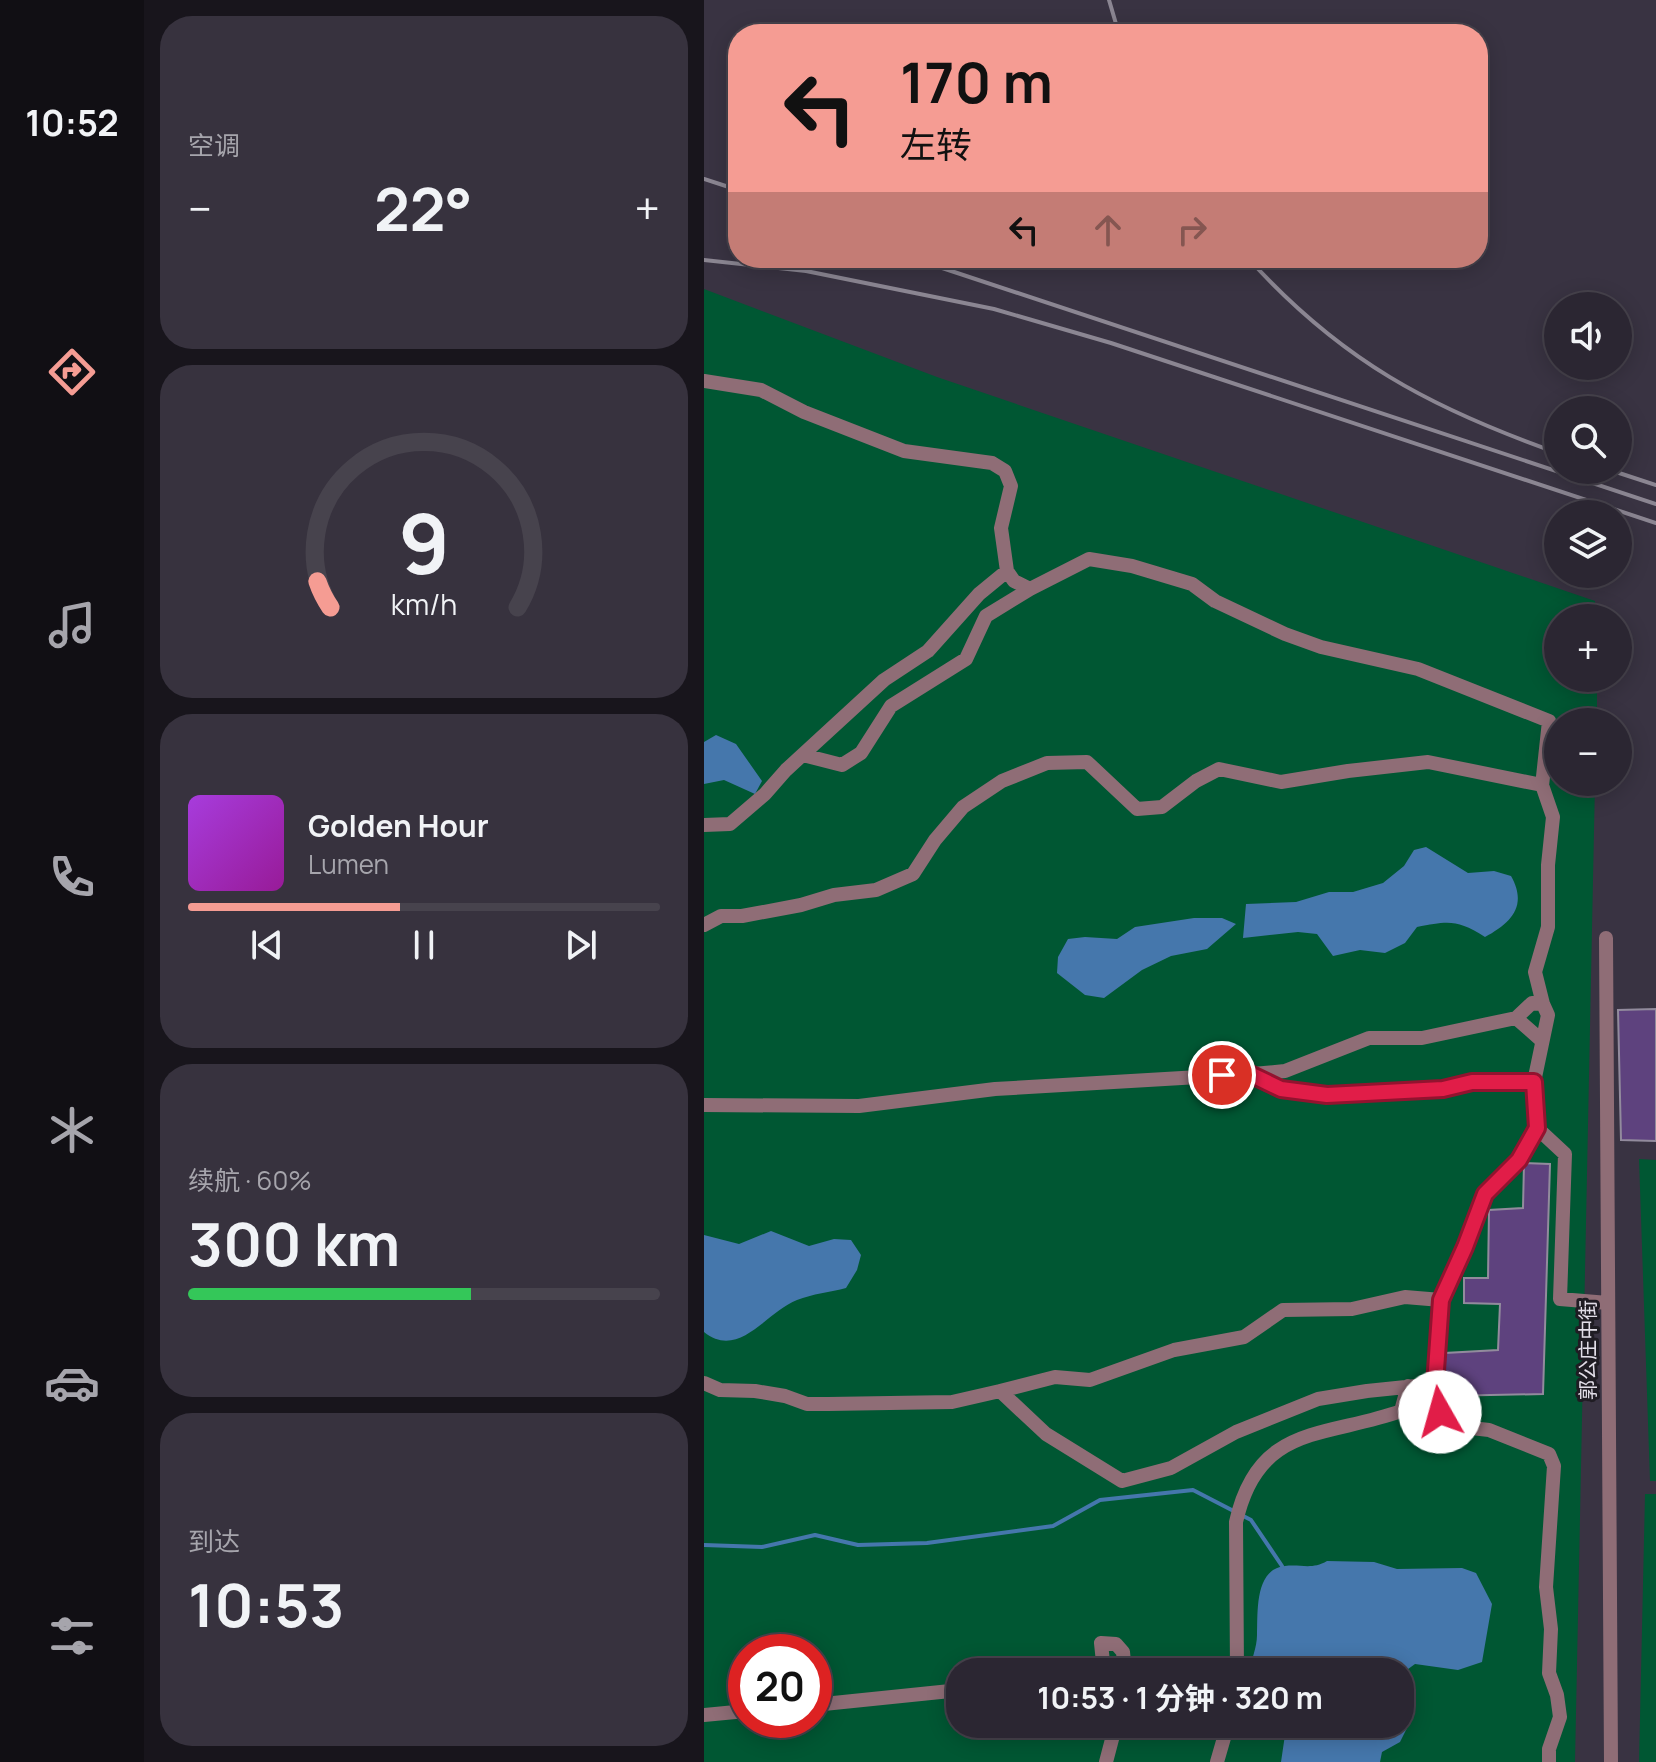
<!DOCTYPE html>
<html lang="zh">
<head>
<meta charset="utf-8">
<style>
  body { margin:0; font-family:Manrope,"Noto Sans SC",sans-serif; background:#37323e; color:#f1f3f6; height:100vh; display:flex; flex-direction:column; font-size:30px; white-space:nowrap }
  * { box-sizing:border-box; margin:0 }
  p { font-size:26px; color:#a6a5ac }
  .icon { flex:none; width:44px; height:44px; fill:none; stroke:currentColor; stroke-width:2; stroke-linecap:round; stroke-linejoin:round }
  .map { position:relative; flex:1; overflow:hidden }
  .drawer { display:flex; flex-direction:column; gap:16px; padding:16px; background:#18151c; width:560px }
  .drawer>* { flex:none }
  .banner { position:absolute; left:24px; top:24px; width:760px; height:244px; border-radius:32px; box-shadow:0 4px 20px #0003,0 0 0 2px #47434d; background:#f59c93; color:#111; overflow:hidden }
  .buttons { position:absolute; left:840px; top:292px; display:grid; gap:16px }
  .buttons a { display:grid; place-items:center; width:88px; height:88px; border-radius:50%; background:#2b2632; box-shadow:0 4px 20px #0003,0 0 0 2px #47434d; font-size:40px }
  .speed { position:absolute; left:24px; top:1634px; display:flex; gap:16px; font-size:40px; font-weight:700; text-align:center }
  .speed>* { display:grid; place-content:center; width:104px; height:104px; border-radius:50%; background:#2b2632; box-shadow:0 4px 20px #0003,0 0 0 2px #47434d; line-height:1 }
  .speed .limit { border:12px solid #d22; background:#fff; color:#111 }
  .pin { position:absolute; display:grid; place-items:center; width:68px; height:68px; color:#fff; margin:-34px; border:4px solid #fff; border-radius:50%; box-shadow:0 2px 8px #0007 }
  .me { position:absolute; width:88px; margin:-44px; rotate:353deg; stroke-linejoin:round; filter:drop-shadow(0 0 6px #0008) }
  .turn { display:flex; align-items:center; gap:28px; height:168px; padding:0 40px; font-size:36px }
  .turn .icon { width:104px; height:104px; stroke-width:2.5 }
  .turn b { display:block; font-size:56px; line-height:68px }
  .lanes { display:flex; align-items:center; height:76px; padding:0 40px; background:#0003; justify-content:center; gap:40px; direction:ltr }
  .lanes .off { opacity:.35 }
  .big { font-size:60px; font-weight:700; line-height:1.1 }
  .drawer .widget { flex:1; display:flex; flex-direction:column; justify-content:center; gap:12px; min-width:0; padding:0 28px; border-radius:32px; background:#37323e }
  .drawer .dial { align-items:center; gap:0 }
  .dial svg { height:208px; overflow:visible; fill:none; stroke:#47434d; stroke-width:7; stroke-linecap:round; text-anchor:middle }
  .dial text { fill:#f1f3f6; stroke:none }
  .song { display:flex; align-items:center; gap:24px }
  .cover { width:96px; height:96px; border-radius:12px; background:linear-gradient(135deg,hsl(280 70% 55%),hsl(300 70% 35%)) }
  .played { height:8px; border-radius:4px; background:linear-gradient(90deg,#f59c93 45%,#47434d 45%) }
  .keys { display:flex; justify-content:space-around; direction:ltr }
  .heat { display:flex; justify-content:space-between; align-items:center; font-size:44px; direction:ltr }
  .charge { height:12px; border-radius:6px; background:linear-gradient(90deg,#34c759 60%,#47434d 0) }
  .trip { position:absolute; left:242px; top:1658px; width:468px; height:80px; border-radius:32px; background:#2b2632; box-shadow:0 4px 20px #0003,0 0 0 2px #47434d; font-weight:700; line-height:80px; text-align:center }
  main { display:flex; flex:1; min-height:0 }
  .dock { display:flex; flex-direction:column; width:144px; justify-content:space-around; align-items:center; background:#110f14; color:#a6a5ac }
  .dock .icon { width:56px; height:56px }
  .dock .selected { color:#f59c93 }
  .dock b { font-size:36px; color:#f1f3f6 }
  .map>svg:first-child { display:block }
  .green { fill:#005733; fill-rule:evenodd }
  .water { fill:#4577ac }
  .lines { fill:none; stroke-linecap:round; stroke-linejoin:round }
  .stream { stroke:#4577ac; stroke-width:4 }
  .building { fill:#5e427e; stroke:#928b9d; stroke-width:2 }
  .minor { stroke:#8f6d76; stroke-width:14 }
  .rail { stroke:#8b8692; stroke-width:4 }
  .route-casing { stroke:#92132f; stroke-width:20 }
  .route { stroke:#e11d48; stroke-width:14 }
  .labels { text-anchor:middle; stroke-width:6; stroke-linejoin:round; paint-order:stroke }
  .street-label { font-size:20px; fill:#e2dee8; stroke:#1f1c23 }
</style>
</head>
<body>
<main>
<nav class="dock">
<b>10:52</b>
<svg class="icon selected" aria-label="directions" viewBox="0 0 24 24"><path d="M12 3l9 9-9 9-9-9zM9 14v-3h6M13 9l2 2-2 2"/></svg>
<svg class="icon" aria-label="music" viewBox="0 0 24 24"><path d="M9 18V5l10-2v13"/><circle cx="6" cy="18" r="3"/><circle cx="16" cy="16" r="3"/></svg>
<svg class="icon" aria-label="phone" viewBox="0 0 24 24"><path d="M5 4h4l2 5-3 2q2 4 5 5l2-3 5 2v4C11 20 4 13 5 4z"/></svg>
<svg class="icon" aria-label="climate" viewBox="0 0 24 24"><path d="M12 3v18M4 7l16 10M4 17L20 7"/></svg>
<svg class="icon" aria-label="car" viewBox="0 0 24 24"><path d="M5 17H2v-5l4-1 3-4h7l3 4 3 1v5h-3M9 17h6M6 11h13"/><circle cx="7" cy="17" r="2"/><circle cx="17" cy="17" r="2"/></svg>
<svg class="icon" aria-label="filters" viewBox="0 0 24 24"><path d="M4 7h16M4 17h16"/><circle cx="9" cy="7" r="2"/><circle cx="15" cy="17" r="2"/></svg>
</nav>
<section class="drawer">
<div class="widget"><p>空调</p>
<div class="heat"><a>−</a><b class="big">22°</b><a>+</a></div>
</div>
<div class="widget dial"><svg viewBox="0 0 100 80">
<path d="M14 69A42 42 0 1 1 86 69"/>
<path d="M14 69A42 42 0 0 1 9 59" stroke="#f59c93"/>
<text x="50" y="56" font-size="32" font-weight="700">9</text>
<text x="50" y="72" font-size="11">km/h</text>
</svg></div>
<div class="widget">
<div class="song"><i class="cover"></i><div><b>Golden Hour</b><p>Lumen</p></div></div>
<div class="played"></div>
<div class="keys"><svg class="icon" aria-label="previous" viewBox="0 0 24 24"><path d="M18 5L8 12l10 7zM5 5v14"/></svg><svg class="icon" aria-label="pause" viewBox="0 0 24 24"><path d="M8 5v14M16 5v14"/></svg><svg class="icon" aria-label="next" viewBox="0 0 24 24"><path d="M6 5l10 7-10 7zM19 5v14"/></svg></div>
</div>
<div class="widget"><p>续航 · 60%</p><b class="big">300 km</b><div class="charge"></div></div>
<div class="widget"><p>到达</p><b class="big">10:53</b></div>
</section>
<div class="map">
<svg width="952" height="1762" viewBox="0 0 952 1762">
  <rect width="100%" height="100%" fill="#393342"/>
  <!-- green -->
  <path class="green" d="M0,289L233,377L891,601L892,618H854V678H893V722H854V782H891L871,1762H0ZM42,1652H110V1720H42ZM256,1672H696V1724H256Z
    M935,1159L952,1160V1481H946Z
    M941,1494H952V1762H935Z"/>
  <!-- water -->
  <path class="water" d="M12,735L32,744L58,781L51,794L20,780L0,784V742Z
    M722,847L764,873L790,871L807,876C824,906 807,923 781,937C753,919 744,921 713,927L701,943L681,953L656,950L629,956L613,934L594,932L539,938L542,904L592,902L625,892H649L679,883L700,866L710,850Z
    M490,918H518L532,924L503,949L467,956L438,970L400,998L381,995L353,973L354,957L364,939L381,937L413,939L431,927Z
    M67,1231L105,1246L130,1239L147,1240L157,1255L153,1270L142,1288C127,1292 108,1294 93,1300C62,1312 35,1360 0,1332V1235L35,1244Z
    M623,1561L670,1562L693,1569L758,1568L772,1573L788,1604L778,1662L754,1670L711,1664L700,1672L696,1681V1672H546C547,1659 553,1648 553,1635C554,1614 550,1569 581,1566C597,1564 608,1570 623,1561Z
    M696,1694L706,1722L696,1742L678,1752L676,1762H577L582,1728L578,1724H696Z"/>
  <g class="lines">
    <!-- stream -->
    <path class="stream" d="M0,1545L58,1547L111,1535L154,1545L223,1543L349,1526L396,1500L489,1490L547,1520L578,1566"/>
  </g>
  <!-- building -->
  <path class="building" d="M952,1009V1141L917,1140L914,1010Z
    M820,1163L846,1164L839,1394L740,1396L741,1353L794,1350L796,1304L760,1303V1278H784L785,1210L819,1208Z"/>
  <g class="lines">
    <!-- minor -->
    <path class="minor" d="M0,381L57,390L100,412L200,451L288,463L301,471L307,486L297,528L303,571L310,581L326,589L385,559L428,566L488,584L511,601L581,634L617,647L714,669L845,721L838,786
      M99,755L138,765L157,753L187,706L262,659L282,616L326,589
      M0,825L26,824L61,794L82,770L180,680L224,651L275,594L303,571
      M0,925L17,916H38L97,905L130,895L172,890L209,874L231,840L259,807L298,781L343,763L383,762L433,809L458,807L492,781L515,769L577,782L644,771L724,762L838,785L849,817L844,865V927L831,972L839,1004
      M902,938L907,1762
      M837,1040L812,1018L828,1003L839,1004L844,1015L830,1082L833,1128L861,1154L856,1299L904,1303
      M549,1074L581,1071L665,1038H718L812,1018
      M0,1105L155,1106L291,1089L546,1074L577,1089L623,1095L739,1089L768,1082H830
      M833,1128L815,1160L781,1194L761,1247L737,1300L731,1384L736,1412L750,1426L785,1430L845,1454L850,1466L842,1587L847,1629L845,1673L853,1695L856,1717L845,1749V1762
      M0,1383L16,1390L51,1391L81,1396L103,1404H124L248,1402L296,1391L342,1434L418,1481L467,1468L532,1432L614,1399L663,1391L731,1384
      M296,1391L351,1377L386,1380L470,1350L540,1337L579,1310L648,1309L701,1297L737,1300
      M400,1672L397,1643L412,1644L419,1652L421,1672
      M533,1672L532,1522C554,1423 622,1438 697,1411L704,1386
      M110,1705L256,1690
      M0,1715L42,1711
      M402,1762L412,1724
      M513,1762L524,1724"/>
    <!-- rail -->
    <path class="rail" d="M405,0L415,34
      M0,179L34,190
      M208,258L952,504
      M544,258C636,360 726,408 854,453
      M0,260L102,271L290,309L407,343L952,523
      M906,470L952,485"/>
  </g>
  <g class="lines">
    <defs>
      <path id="route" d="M518,1075L546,1074L577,1089L623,1095L739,1089L768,1082H830L833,1128L815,1160L781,1194L761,1247L737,1300L731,1384L736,1412"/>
    </defs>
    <!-- route casing -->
    <use href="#route" class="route-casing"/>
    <!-- route -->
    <use href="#route" class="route"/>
  </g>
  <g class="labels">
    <!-- street labels -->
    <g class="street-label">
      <text transform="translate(884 1350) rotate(-90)" y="7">郭公庄中街</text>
    </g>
  </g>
</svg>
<div class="buttons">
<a><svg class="icon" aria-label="sound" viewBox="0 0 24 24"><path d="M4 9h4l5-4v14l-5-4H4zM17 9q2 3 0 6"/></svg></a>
<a><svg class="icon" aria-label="search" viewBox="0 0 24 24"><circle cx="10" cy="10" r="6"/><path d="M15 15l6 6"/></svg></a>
<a><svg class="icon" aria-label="layers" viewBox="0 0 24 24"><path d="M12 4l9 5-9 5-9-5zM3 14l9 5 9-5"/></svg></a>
<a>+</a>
<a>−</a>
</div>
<div class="speed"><div class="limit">20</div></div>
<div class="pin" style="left:518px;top:1075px;background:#d93025"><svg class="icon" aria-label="arrive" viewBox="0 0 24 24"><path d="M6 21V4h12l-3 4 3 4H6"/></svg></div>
<svg class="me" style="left:736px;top:1412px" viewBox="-20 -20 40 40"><circle r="19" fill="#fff"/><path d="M0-13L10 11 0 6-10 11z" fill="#e11d48"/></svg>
<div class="trip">10:53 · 1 分钟 · 320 m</div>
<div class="banner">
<div class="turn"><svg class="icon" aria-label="left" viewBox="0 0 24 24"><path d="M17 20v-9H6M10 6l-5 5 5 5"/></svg><div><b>170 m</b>左转</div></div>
<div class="lanes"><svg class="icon" aria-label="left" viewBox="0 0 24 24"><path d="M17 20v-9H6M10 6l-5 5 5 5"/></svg><svg class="icon off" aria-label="ahead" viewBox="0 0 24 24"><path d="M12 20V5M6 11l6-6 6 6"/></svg><svg class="icon off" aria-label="right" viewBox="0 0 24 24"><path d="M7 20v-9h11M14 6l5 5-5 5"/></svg></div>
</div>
</div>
</main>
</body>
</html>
